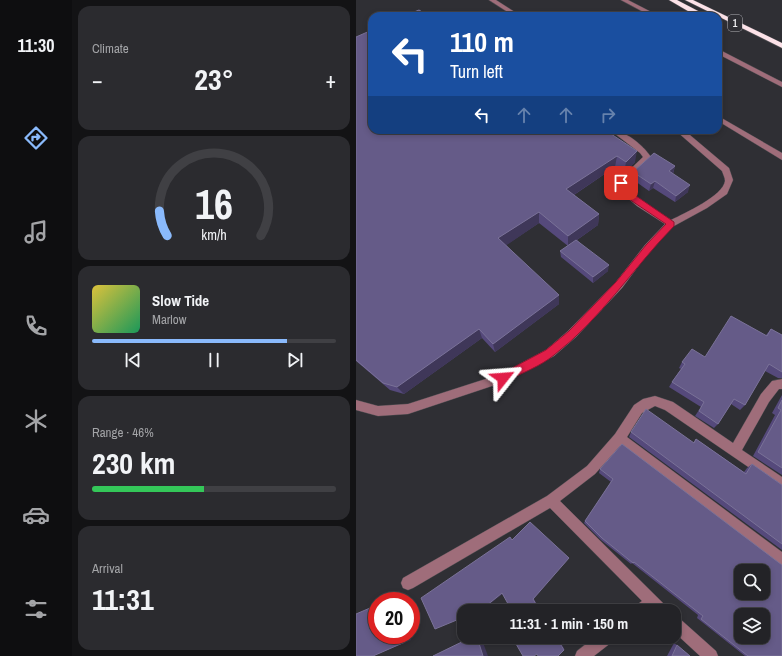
<!DOCTYPE html>
<html lang="en">
<head>
<meta charset="utf-8">
<style>
  body { margin:0; font-family:"Archivo Narrow",sans-serif; background:#2b2b2f; color:#f1f3f6; height:100vh; display:flex; flex-direction:column; font-size:15px; white-space:nowrap }
  * { box-sizing:border-box; margin:0 }
  p { font-size:13px; color:#a3a4a7 }
  .icon { flex:none; width:22px; height:22px; fill:none; stroke:currentColor; stroke-width:2; stroke-linecap:round; stroke-linejoin:round }
  .map { position:relative; flex:1; overflow:hidden }
  .panel { display:flex; flex-direction:column; gap:6px; padding:6px; background:#131315; width:284px }
  .panel>* { flex:none }
  .top-card { position:absolute; left:12px; top:12px; width:354px; height:122px; border-radius:12px; box-shadow:0 2px 6px #0003,0 0 0 1px #404044; background:#1a4fa0; color:#fff; overflow:hidden }
  .fabs { position:absolute; left:378px; top:564px; display:grid; gap:8px }
  .fabs a { display:grid; place-items:center; width:36px; height:36px; border-radius:8px; background:#232327; box-shadow:0 2px 6px #0003,0 0 0 1px #404044; font-size:20px }
  .speed { position:absolute; left:12px; top:592px; display:flex; gap:8px; font-size:20px; font-weight:700; text-align:center }
  .speed>* { display:grid; place-content:center; width:52px; height:52px; border-radius:50%; background:#232327; box-shadow:0 2px 6px #0003,0 0 0 1px #404044; line-height:1 }
  .speed .limit { border:6px solid #d22; background:#fff; color:#111 }
  .pin { position:absolute; display:grid; place-items:center; width:34px; height:34px; color:#fff; margin:-17px; border-radius:8px; box-shadow:0 2px 6px #0006 }
  .me { position:absolute; width:44px; margin:-22px; rotate:62deg; stroke-linejoin:round; filter:drop-shadow(0 0 3px #0008) }
  .turn { display:flex; align-items:center; gap:14px; height:84px; padding:0 16px; font-size:18px }
  .turn .icon { width:52px; height:52px; stroke-width:2.5 }
  .turn b { display:block; font-size:28px; line-height:34px }
  .lanes { display:flex; align-items:center; height:38px; padding:0 16px; background:#0003; justify-content:center; gap:20px; direction:ltr }
  .lanes .off { opacity:.35 }
  .big { font-size:30px; font-weight:700; line-height:1.1 }
  .panel .tile { flex:1; display:flex; flex-direction:column; justify-content:center; gap:6px; min-width:0; padding:0 14px; border-radius:12px; background:#2b2b2f }
  .panel .dial { align-items:center; gap:0 }
  .dial svg { height:104px; overflow:visible; fill:none; stroke:#404044; stroke-width:7; stroke-linecap:round; text-anchor:middle }
  .dial text { fill:#f1f3f6; stroke:none }
  .song { display:flex; align-items:center; gap:12px }
  .cover { width:48px; height:48px; border-radius:6px; background:linear-gradient(135deg,hsl(50 70% 55%),hsl(150 70% 35%)) }
  .played { height:4px; border-radius:2px; background:linear-gradient(90deg,#8abafc 80%,#404044 80%) }
  .keys { display:flex; justify-content:space-around; direction:ltr }
  .heat { display:flex; justify-content:space-between; align-items:center; font-size:22px; direction:ltr }
  .charge { height:6px; border-radius:3px; background:linear-gradient(90deg,#34c759 46%,#404044 0) }
  .trip { position:absolute; left:101px; top:604px; width:224px; height:40px; border-radius:12px; background:#232327; box-shadow:0 2px 6px #0003,0 0 0 1px #404044; font-weight:700; line-height:40px; text-align:center }
  main { display:flex; flex:1; min-height:0 }
  .dock { display:flex; flex-direction:column; width:72px; justify-content:space-around; align-items:center; background:#0e0e10; color:#a3a4a7 }
  .dock .icon { width:28px; height:28px }
  .dock .active { color:#8abafc }
  .dock b { font-size:18px; color:#f1f3f6 }
  .map>svg:first-child { display:block }
  .lines { fill:none; stroke-linecap:round; stroke-linejoin:round }
  .minor-casing { stroke:#4a4a4e; stroke-width:1 }
  .highway-casing { stroke:#4a4a4e; stroke-width:1 }
  .minor { fill:#9f6d7a; fill-rule:evenodd }
  .highway { fill:#fce2e8; fill-rule:evenodd }
  .wall { fill:#55497b }
  .shaded-wall { fill:#3f3759 }
  .building { fill:#655b88; stroke:#7a7298; fill-rule:evenodd }
  .route { fill:#e11d48; stroke:#92132f }
  .labels { text-anchor:middle; stroke-width:4; stroke-linejoin:round; paint-order:stroke }
  .shield { fill:#2f2f34; stroke:#b5b5b8; stroke-width:1 }
  .shield-label { font-size:10px; font-weight:bold; fill:#eeeef1 }
</style>
</head>
<body>
<main>
<nav class="dock">
<b>11:30</b>
<svg class="icon active" aria-label="directions" viewBox="0 0 24 24"><path d="M12 3l9 9-9 9-9-9zM9 14v-3h6M13 9l2 2-2 2"/></svg>
<svg class="icon" aria-label="music" viewBox="0 0 24 24"><path d="M9 18V5l10-2v13"/><circle cx="6" cy="18" r="3"/><circle cx="16" cy="16" r="3"/></svg>
<svg class="icon" aria-label="phone" viewBox="0 0 24 24"><path d="M5 4h4l2 5-3 2q2 4 5 5l2-3 5 2v4C11 20 4 13 5 4z"/></svg>
<svg class="icon" aria-label="climate" viewBox="0 0 24 24"><path d="M12 3v18M4 7l16 10M4 17L20 7"/></svg>
<svg class="icon" aria-label="car" viewBox="0 0 24 24"><path d="M5 17H2v-5l4-1 3-4h7l3 4 3 1v5h-3M9 17h6M6 11h13"/><circle cx="7" cy="17" r="2"/><circle cx="17" cy="17" r="2"/></svg>
<svg class="icon" aria-label="filters" viewBox="0 0 24 24"><path d="M4 7h16M4 17h16"/><circle cx="9" cy="7" r="2"/><circle cx="15" cy="17" r="2"/></svg>
</nav>
<section class="panel">
<div class="tile"><p>Climate</p>
<div class="heat"><a>−</a><b class="big">23°</b><a>+</a></div>
</div>
<div class="tile dial"><svg viewBox="0 0 100 80">
<path d="M14 69A42 42 0 1 1 86 69"/>
<path d="M14 69A42 42 0 0 1 8 50" stroke="#8abafc"/>
<text x="50" y="56" font-size="32" font-weight="700">16</text>
<text x="50" y="72" font-size="11">km/h</text>
</svg></div>
<div class="tile">
<div class="song"><i class="cover"></i><div><b>Slow Tide</b><p>Marlow</p></div></div>
<div class="played"></div>
<div class="keys"><svg class="icon" aria-label="previous" viewBox="0 0 24 24"><path d="M18 5L8 12l10 7zM5 5v14"/></svg><svg class="icon" aria-label="pause" viewBox="0 0 24 24"><path d="M8 5v14M16 5v14"/></svg><svg class="icon" aria-label="next" viewBox="0 0 24 24"><path d="M6 5l10 7-10 7zM19 5v14"/></svg></div>
</div>
<div class="tile"><p>Range · 46%</p><b class="big">230 km</b><div class="charge"></div></div>
<div class="tile"><p>Arrival</p><b class="big">11:31</b></div>
</section>
<div class="map">
<svg width="426" height="656" viewBox="0 0 426 656">
  <rect width="100%" height="100%" fill="#2f2f34"/>
  <g class="lines">
    <defs>
      <path id="minor" d="M133,0H140L165,16H158Z
        M265,0H272L303,16H295Z
        M362,49L426,82V87L362,54Z
        M362,116L426,153V160L362,121Z
        M254,130C269,130 287,145 295,157L269,184V188L287,202L315,220C329,213 367,196 369,181C369,178 367,174 366,171L319,130H328L373,168L377,180L371,194L351,208L318,226L295,249L266,288L220,337L198,356L151,381L52,414L22,416L0,410V400L22,406L52,404L145,374L190,350L212,331L260,282L289,245L309,224L281,206L261,189L262,181L287,157L284,153Z
        M426,379V389H423L413,402L386,450L426,477V490L309,410L299,406L286,413L271,437L426,552V566L421,565L264,446L239,474L204,501L310,606L312,611H277L279,606L286,601L194,508L57,588L52,590L47,588L45,583L47,578L191,496L231,466L259,434L278,405L287,399L299,396L317,402L377,443L405,394L416,381Z
        M318,616L323,618L360,651L362,656H344L318,632Z
        M239,637H258L256,642L238,656H219L221,651Z"/>
      <path id="highway" d="M313,0H321L344,12L343,14H337Z
        M329,0H337L426,43V48Z"/>
    </defs>
    <!-- minor casing -->
    <use href="#minor" class="minor-casing"/>
    <!-- highway casing -->
    <use href="#highway" class="highway-casing"/>
    <!-- minor -->
    <use href="#minor" class="minor"/>
    <!-- highway -->
    <use href="#highway" class="highway"/>
  </g>
  <!-- wall -->
  <path class="wall" d="M0,37L249,130L279,162L268,173L259,167L218,195L243,214L242,225L221,240L252,271L237,283L205,257L204,251L212,246L183,223L150,245L203,304L139,352L126,338L48,394L34,390L0,361Z
    M272,130H285L279,134Z
    M319,166L317,174L332,192L319,202L297,188L293,191L276,179L277,172Z
    M415,329L426,335V378H422L409,371L389,405L384,410L375,404L362,424L358,428L339,416L345,407L313,387L316,382L325,369L323,368L326,362L349,357L410,335Z
    M426,395V475L397,456L419,415L416,413Z
    M275,432L337,443L340,439L388,472L391,468L396,464L426,485V550L273,437Z
    M244,469L426,565V656H389L341,618L342,615L276,563L275,564L245,540L228,523L229,521L255,482L243,473Z
    M318,643L321,645L334,656H311Z"/>
  <!-- shaded-wall -->
  <path class="shaded-wall" d="M279,130H285L279,134Z
    M281,151L279,162L268,173L270,162Z
    M261,156L259,167L210,200V189Z
    M319,166L317,173L311,178L313,171Z
    M299,181L297,188L293,191L295,184Z
    M334,185L332,192L319,202L320,196Z
    M183,212V223L145,249L142,238Z
    M243,214L242,225L212,246V236Z
    M253,265L252,271L237,283V277Z
    M203,295V304L139,352L137,344Z
    M123,329L126,338L48,394L41,387Z
    M213,558L178,599L185,611H184L177,599Z
    M146,593H148L127,609L122,611Z
    M48,596L49,601H42V597Z
    M48,635H54L55,640L17,656Z
    M121,637H125L132,656H127Z
    M200,637H201L208,648V650Z"/>
  <!-- building -->
  <path class="building" d="M63,10L73,16H48Z
    M16,30V130H249L281,151L270,162L261,156L210,189L243,214L212,236L183,212L142,238L203,295L137,344L123,329L41,387L27,383L0,360V37Z
    M298,153L319,166L313,171L334,185L320,196L299,181L295,184L277,172Z
    M220,240L253,265L237,277L204,251Z
    M375,316L411,336L415,329L426,335V372L413,364L389,405L378,399L362,424L343,411L348,402L316,382L329,364L326,362L336,349L349,357Z
    M426,400V468L402,452L425,410L422,408Z
    M290,409L338,443L340,439L390,474L396,464L426,485V544L275,432Z
    M266,444L426,565V656H392L345,619L347,616L278,562L277,563L246,538L229,521L257,479L244,469ZM385,571H407V593H385ZM385,615H407V637H385Z
    M174,522L213,558L177,599L184,611H156L146,593L125,610L122,611H108V617L79,629L65,598L154,537L156,540Z
    M42,597V601H31Z
    M21,605V635H48L49,642L17,656H0V614Z
    M116,637H121L127,656H77Z
    M156,637H200L208,650L202,656H182L181,654L178,656H167Z
    M321,645L334,656H316Z"/>
  <!-- route -->
  <path class="route" d="M265,180L269,183L270,189L318,222V226C277,268 245,319 198,355C185,366 166,373 150,381L147,382L143,381L142,378L143,375L190,350L213,331L260,282L290,245L310,224L264,193L261,183Z"/>
  <g class="labels">
    <!-- shield labels -->
    <rect class="shield" x="372" y="15" width="14" height="16" rx="3"/>
    <g class="shield-label">
      <text x="379" y="27">1</text>
    </g>
  </g>
</svg>
<div class="fabs">
<a><svg class="icon" aria-label="search" viewBox="0 0 24 24"><circle cx="10" cy="10" r="6"/><path d="M15 15l6 6"/></svg></a>
<a><svg class="icon" aria-label="layers" viewBox="0 0 24 24"><path d="M12 4l9 5-9 5-9-5zM3 14l9 5 9-5"/></svg></a>
</div>
<div class="speed"><div class="limit">20</div></div>
<div class="pin" style="left:265px;top:183px;background:#d93025"><svg class="icon" aria-label="arrive" viewBox="0 0 24 24"><path d="M6 21V4h12l-3 4 3 4H6"/></svg></div>
<svg class="me" style="left:147px;top:378px" viewBox="-20 -20 40 40"><path d="M0-17L14 15 0 8-14 15z" fill="#e11d48" stroke="#fff" stroke-width="4"/></svg>
<div class="trip">11:31 · 1 min · 150 m</div>
<div class="top-card">
<div class="turn"><svg class="icon" aria-label="left" viewBox="0 0 24 24"><path d="M17 20v-9H6M10 6l-5 5 5 5"/></svg><div><b>110 m</b>Turn left</div></div>
<div class="lanes"><svg class="icon" aria-label="left" viewBox="0 0 24 24"><path d="M17 20v-9H6M10 6l-5 5 5 5"/></svg><svg class="icon off" aria-label="ahead" viewBox="0 0 24 24"><path d="M12 20V5M6 11l6-6 6 6"/></svg><svg class="icon off" aria-label="ahead" viewBox="0 0 24 24"><path d="M12 20V5M6 11l6-6 6 6"/></svg><svg class="icon off" aria-label="right" viewBox="0 0 24 24"><path d="M7 20v-9h11M14 6l5 5-5 5"/></svg></div>
</div>
</div>
</main>
</body>
</html>
